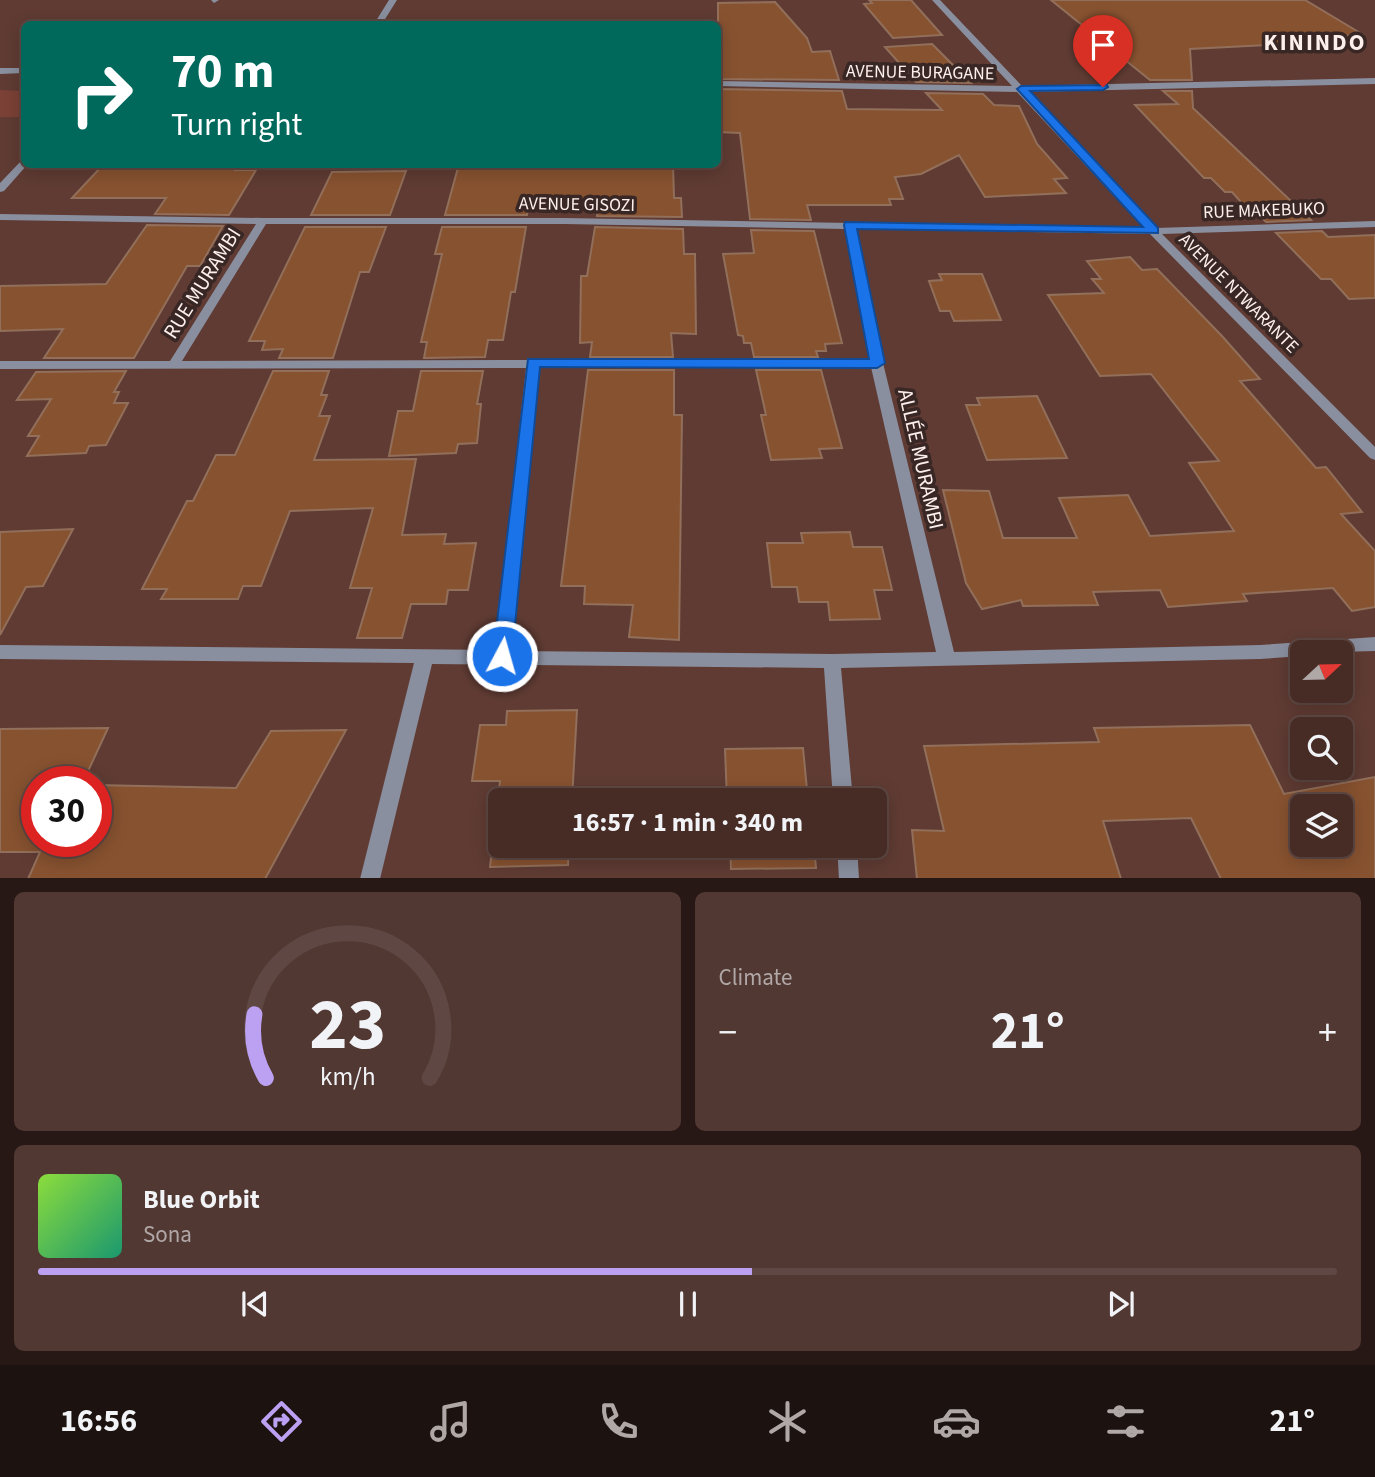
<!DOCTYPE html>
<html lang="en">
<head>
<meta charset="utf-8">
<style>
  body { margin:0; font-family:"Source Sans 3",sans-serif; background:#513832; color:#f1f3f6; height:100vh; display:flex; flex-direction:column; font-size:26px; white-space:nowrap }
  * { box-sizing:border-box; margin:0 }
  p { font-size:23px; color:#b0a7a7 }
  .icon { flex:none; width:38px; height:38px; fill:none; stroke:currentColor; stroke-width:2; stroke-linecap:round; stroke-linejoin:round }
  .map { position:relative; height:878px; overflow:hidden }
  .panel { display:flex; flex-direction:column; gap:14px; padding:14px; background:#271815; flex:1 }
  .panel>* { flex:none }
  .guide { position:absolute; left:21px; top:21px; width:700px; height:147px; border-radius:10px; box-shadow:0 4px 18px #0003,0 0 0 2px #5f4843; background:#00695c; color:#fff; overflow:hidden }
  .needle { width:46px; rotate:68deg }
  .tools { position:absolute; left:1290px; top:640px; display:grid; gap:14px }
  .tools a { display:grid; place-items:center; width:63px; height:63px; border-radius:10px; background:#472c26; box-shadow:0 4px 18px #0003,0 0 0 2px #5f4843; font-size:35px }
  .speed { position:absolute; left:21px; top:766px; display:flex; gap:14px; font-size:35px; font-weight:700; text-align:center }
  .speed>* { display:grid; place-content:center; width:91px; height:91px; border-radius:50%; background:#472c26; box-shadow:0 4px 18px #0003,0 0 0 2px #5f4843; line-height:1 }
  .speed .limit { border:10px solid #d22; background:#fff; color:#111 }
  .pin { position:absolute; display:grid; place-items:center; width:60px; height:60px; color:#fff; margin:-72px -30px; border-radius:50% 50% 50% 0; rotate:-45deg; box-shadow:0 0 7px #0007 }
  .pin .icon { rotate:45deg }
  .me { position:absolute; width:77px; margin:-38px; rotate:6deg; stroke-linejoin:round; filter:drop-shadow(0 0 5px #0008) }
  .turn { display:flex; align-items:center; gap:24px; height:147px; padding:0 35px; font-size:32px }
  .turn .icon { width:91px; height:91px; stroke-width:2.5 }
  .turn b { display:block; font-size:49px; line-height:60px }
  .big { font-size:52px; font-weight:700; line-height:1.1 }
  .panel .tile { flex:1; display:flex; flex-direction:column; justify-content:center; gap:10px; min-width:0; padding:0 24px; border-radius:10px; background:#513832 }
  .panel .dial { align-items:center; gap:0 }
  .dial svg { height:182px; overflow:visible; fill:none; stroke:#5f4843; stroke-width:7; stroke-linecap:round; text-anchor:middle }
  .dial text { fill:#f1f3f6; stroke:none }
  .song { display:flex; align-items:center; gap:21px }
  .cover { width:84px; height:84px; border-radius:10px; background:linear-gradient(135deg,hsl(90 70% 55%),hsl(160 70% 35%)) }
  .played { height:7px; border-radius:4px; background:linear-gradient(90deg,#bca0f2 55%,#5f4843 55%) }
  .keys { display:flex; justify-content:space-around; direction:ltr }
  .heat { display:flex; justify-content:space-between; align-items:center; font-size:38px; direction:ltr }
  .panel .tiles { flex:1; display:grid; gap:14px; grid-template-columns:1fr 1fr }
  .tile:last-child { grid-column:span 2 }
  .trip { position:absolute; left:488px; top:788px; width:399px; height:70px; border-radius:10px; background:#472c26; box-shadow:0 4px 18px #0003,0 0 0 2px #5f4843; font-weight:700; line-height:70px; text-align:center }
  .menu { display:flex; height:112px; justify-content:space-around; align-items:center; background:#1c120f; color:#b0a7a7 }
  .menu .icon { width:49px; height:49px }
  .menu .selected { color:#bca0f2 }
  .menu b { font-size:32px; color:#f1f3f6 }
  .map>svg:first-child { display:block }
  .green { fill:#7b4136 }
  .building { fill:#875230; stroke:#926f5a; stroke-width:2; fill-rule:evenodd }
  .lines { fill:none; stroke-linecap:round; stroke-linejoin:round }
  .minor { fill:#8a8f9f; fill-rule:evenodd }
  .route { fill:#1a73e8; stroke:#114b97; stroke-width:2 }
  .labels { text-anchor:middle; stroke-width:7; stroke-linejoin:round; paint-order:stroke }
  .far-street-label { font-size:18px; fill:#fdefeb; stroke:#382724 }
  .street-label { font-size:21px; fill:#fdefeb; stroke:#382724 }
  .far-district-label { font-size:23px; font-weight:bold; letter-spacing:2px; fill:#fdefeb; stroke:#382724 }
</style>
</head>
<body>
<div class="map">
<svg width="1375" height="879" viewBox="0 0 1375 879">
  <rect width="100%" height="100%" fill="#5f3b33"/>
  <!-- green -->
  <path class="green" d="M0,90L24,91V117H0Z"/>
  <!-- building -->
  <path class="building" d="M869,0H911L942,35L893,38L864,4L872,3Z
    M1051,0H1305L1362,34L1321,39L1326,42L1190,49L1192,80H1150Z
    M775,2L807,38L812,52L830,51L839,80L718,79V3Z
    M932,44L971,83L916,82L885,47Z
    M718,89L842,91L847,109L942,110L926,93L983,94L994,105L1019,106L1037,144L1067,178L1054,179L1066,193L985,197L959,155L921,174L895,177L903,199H889L891,205H807L811,220L750,219L740,133L718,132Z
    M1163,91H1192L1193,108L1311,220L1266,222L1256,212H1250L1232,192H1225L1211,178H1204L1135,105L1178,104Z
    M167,164H238L235,170H256L229,215L155,214L166,198H72L101,167H164Z
    M459,164H673L674,198H681L682,217L597,216L598,209H528L527,215H445Z
    M406,171L390,215H311L332,172Z
    M147,225L223,226L200,266H187L134,358H44L63,329L0,331V286L106,284Z
    M305,227H386L369,272H360L333,358H279L283,349L262,350L265,341H249Z
    M442,227H526L515,292H511L503,340H488L485,357L424,358L427,342H421L442,254H435Z
    M595,227L683,229L684,254H695L696,334L671,333L673,357H590L592,342L580,343L581,276H587Z
    M751,230L814,231L842,343L825,344L826,351H816L818,357H754L751,343H744L743,336L738,335L723,254L754,253Z
    M1322,231L1328,237L1375,235V298L1349,299L1331,279H1321L1276,233Z
    M1130,257L1142,270L1157,269L1222,336L1260,379L1240,381L1316,468L1326,467L1362,512L1341,514L1375,551V607L1352,611L1333,588L1243,594L1247,601L1168,607L1160,590L1093,592L1098,605L1023,606L1021,600L982,609L966,583L943,490L989,491L1003,538H1077L1059,498L1128,495L1150,536L1234,531L1189,463L1219,461L1151,374L1100,376L1048,295L1104,293L1092,279H1101L1087,261Z
    M939,274H982L1001,320L954,321L950,311H940L929,281L942,280Z
    M588,370H674V415H682L679,640L629,637L633,605L584,604L585,586H561Z
    M756,370H821L842,448L819,449L822,458L771,460L761,415H766Z
    M126,371L114,392H119L114,403H128L106,445L89,446L86,453L27,456L39,436H28L51,399L17,400L36,372Z
    M273,371H329L321,395H327L319,416H330L314,460L416,459L402,535L446,534L444,544L476,543L468,590H448L446,604H411L402,638H357L372,588H350L373,508L290,511L261,586H243L238,599H161L167,589H142L187,501H193L216,455H235Z
    M421,371H483L477,404H481L477,443L458,444L456,453L389,456L398,411H413Z
    M1037,396L1067,458L987,460L966,405H980L977,398Z
    M73,529L43,586L26,587L0,635V532Z
    M850,532L853,547H882L892,590H874L880,619L830,620L828,602H799L797,587H772L767,543H803L801,533Z
    M577,710L572,800H500V845H569L568,865L490,867L500,781H472L480,725H506L507,711Z
    M1250,725L1284,794L1375,777V879H1221L1191,818L1103,821L1121,879H917L912,830L944,831L924,746L1099,742L1094,728ZM1302,807H1340V845H1302Z
    M108,728L83,782H37V842H96V785L236,788L271,731L346,730L265,879H28L40,852H0V729Z
    M803,748L808,800H727L725,749Z
    M730,845H814L816,868L731,869Z"/>
  <g class="lines">
    <!-- minor -->
    <path class="minor" d="M211,0H219L214,3Z
      M389,0H397L382,24H374Z
      M932,0H940L1022,86L1375,78V84L1027,92L1156,228L1375,221V227L1162,234L1375,447V460L1370,458L1150,234L856,229L883,363L954,652L1260,645L1375,637V651L1302,653V656L1260,659L841,668L853,800H833L824,668L432,664L380,879H360L414,663L0,659V645L495,650L526,368L0,369V361H170L256,224L0,220V214L263,218H564L1144,228L1017,92L718,86V81L1012,86ZM266,224H564L845,229L870,359L538,360L533,358L528,360L182,361ZM871,367L936,652L832,654L512,651L539,368Z
      M0,68H24V73L0,74Z
      M24,160V164L27,165L4,191L0,192V183L21,161Z
      M837,845H857L859,879H839Z"/>
  </g>
  <!-- route -->
  <path class="route" d="M1107,85L1108,87L1103,90L1030,91L1158,228V233L857,229L885,363L877,368L540,367L512,656L509,662L502,664L495,662L493,656L528,359H869L844,225L845,222L1143,227L1017,89L1021,86Z"/>
  <g class="labels">
    <!-- far-street labels -->
    <g class="far-street-label">
      <text transform="translate(920 72) rotate(1)" y="6">AVENUE BURAGANE</text>
      <text transform="translate(577 204) rotate(1)" y="6">AVENUE GISOZI</text>
      <text transform="translate(1264 210) rotate(-2)" y="6">RUE MAKEBUKO</text>
      <text transform="translate(1239 293) rotate(45)" y="6">AVENUE NTWARANTE</text>
    </g>
    <!-- street labels -->
    <g class="street-label">
      <text transform="translate(202 283) rotate(-58)" y="7">RUE MURAMBI</text>
      <text transform="translate(921 459) rotate(77)" y="7">ALLÉE MURAMBI</text>
    </g>
    <!-- far-district labels -->
    <g class="far-district-label">
      <text x="1315" y="50">KININDO</text>
    </g>
  </g>
</svg>
<div class="tools">
<a><svg class="needle" viewBox="-14 -14 28 28"><path d="M0-13l5 13h-10z" fill="#e53935"/><path d="M0 13l5-13h-10z" fill="#b0a7a7"/></svg></a>
<a><svg class="icon" aria-label="search" viewBox="0 0 24 24"><circle cx="10" cy="10" r="6"/><path d="M15 15l6 6"/></svg></a>
<a><svg class="icon" aria-label="layers" viewBox="0 0 24 24"><path d="M12 4l9 5-9 5-9-5zM3 14l9 5 9-5"/></svg></a>
</div>
<div class="speed"><div class="limit">30</div></div>
<div class="pin" style="left:1103px;top:87px;background:#d93025"><svg class="icon" aria-label="arrive" viewBox="0 0 24 24"><path d="M6 21V4h12l-3 4 3 4H6"/></svg></div>
<svg class="me" style="left:502px;top:656px" viewBox="-20 -20 40 40"><circle r="17" fill="#1a73e8" stroke="#fff" stroke-width="3"/><path d="M0-11L8 9 0 5-8 9z" fill="#fff"/></svg>
<div class="trip">16:57 · 1 min · 340 m</div>
<div class="guide">
<div class="turn"><svg class="icon" aria-label="right" viewBox="0 0 24 24"><path d="M7 20v-9h11M14 6l5 5-5 5"/></svg><div><b>70 m</b>Turn right</div></div>
</div>
</div>
<section class="panel">
<div class="tiles">
<div class="tile dial"><svg viewBox="0 0 100 80">
<path d="M14 69A42 42 0 1 1 86 69"/>
<path d="M14 69A42 42 0 0 1 9 41" stroke="#bca0f2"/>
<text x="50" y="56" font-size="32" font-weight="700">23</text>
<text x="50" y="72" font-size="11">km/h</text>
</svg></div>
<div class="tile"><p>Climate</p>
<div class="heat"><a>−</a><b class="big">21°</b><a>+</a></div>
</div>
<div class="tile">
<div class="song"><i class="cover"></i><div><b>Blue Orbit</b><p>Sona</p></div></div>
<div class="played"></div>
<div class="keys"><svg class="icon" aria-label="previous" viewBox="0 0 24 24"><path d="M18 5L8 12l10 7zM5 5v14"/></svg><svg class="icon" aria-label="pause" viewBox="0 0 24 24"><path d="M8 5v14M16 5v14"/></svg><svg class="icon" aria-label="next" viewBox="0 0 24 24"><path d="M6 5l10 7-10 7zM19 5v14"/></svg></div>
</div>
</div>
</section>
<nav class="menu">
<b>16:56</b>
<svg class="icon selected" aria-label="directions" viewBox="0 0 24 24"><path d="M12 3l9 9-9 9-9-9zM9 14v-3h6M13 9l2 2-2 2"/></svg>
<svg class="icon" aria-label="music" viewBox="0 0 24 24"><path d="M9 18V5l10-2v13"/><circle cx="6" cy="18" r="3"/><circle cx="16" cy="16" r="3"/></svg>
<svg class="icon" aria-label="phone" viewBox="0 0 24 24"><path d="M5 4h4l2 5-3 2q2 4 5 5l2-3 5 2v4C11 20 4 13 5 4z"/></svg>
<svg class="icon" aria-label="climate" viewBox="0 0 24 24"><path d="M12 3v18M4 7l16 10M4 17L20 7"/></svg>
<svg class="icon" aria-label="car" viewBox="0 0 24 24"><path d="M5 17H2v-5l4-1 3-4h7l3 4 3 1v5h-3M9 17h6M6 11h13"/><circle cx="7" cy="17" r="2"/><circle cx="17" cy="17" r="2"/></svg>
<svg class="icon" aria-label="filters" viewBox="0 0 24 24"><path d="M4 7h16M4 17h16"/><circle cx="9" cy="7" r="2"/><circle cx="15" cy="17" r="2"/></svg>
<b>21°</b>
</nav>
</body>
</html>
